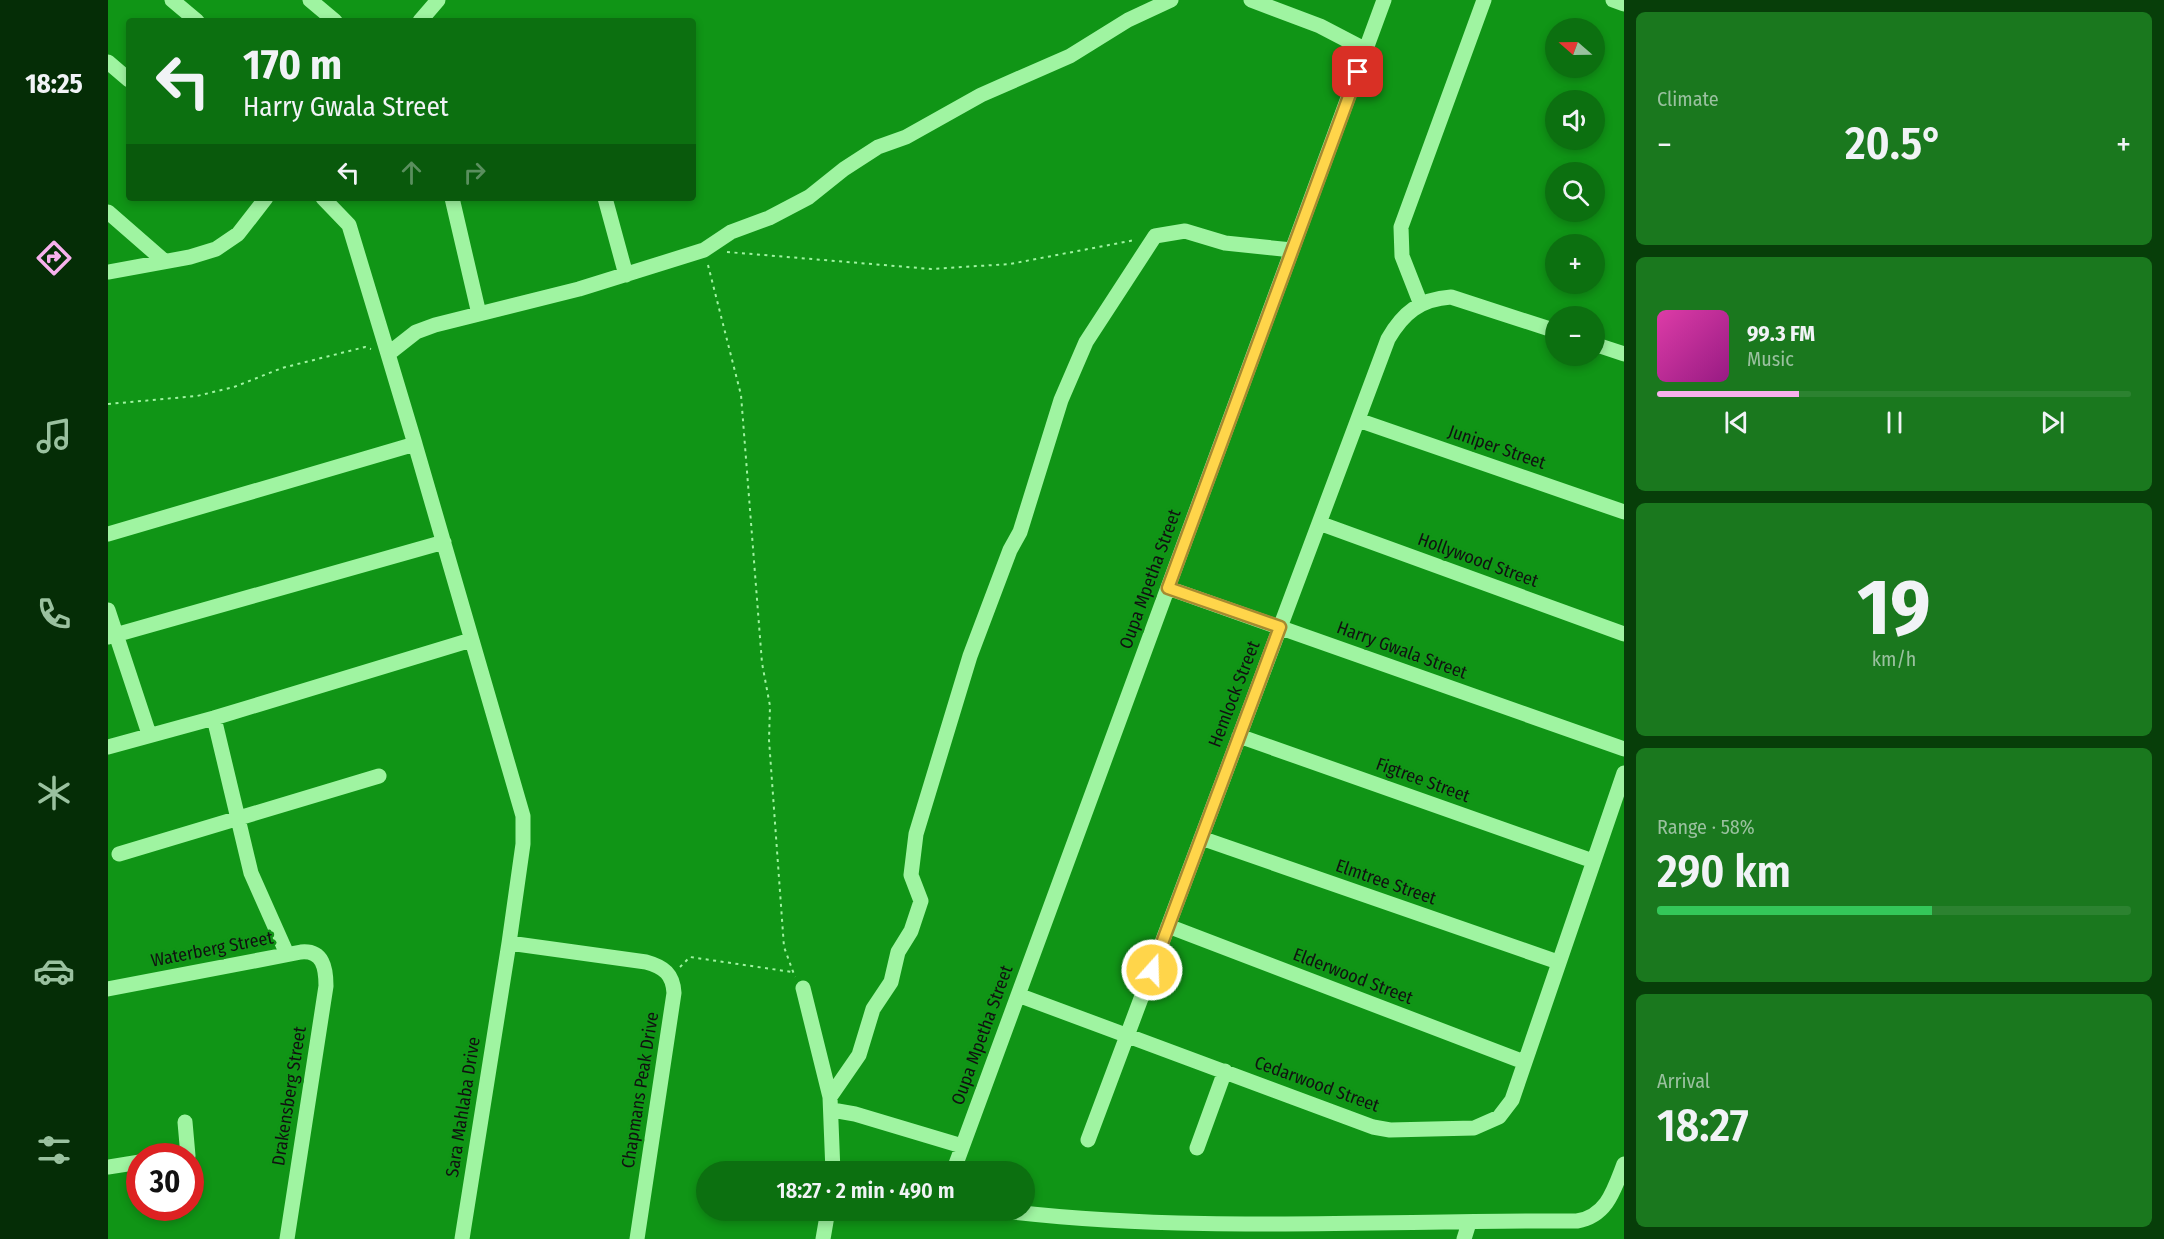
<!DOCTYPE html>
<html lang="en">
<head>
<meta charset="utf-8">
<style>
  body { margin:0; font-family:"Fira Sans Condensed",sans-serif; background:#1a781e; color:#f1f3f6; height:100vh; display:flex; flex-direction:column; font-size:22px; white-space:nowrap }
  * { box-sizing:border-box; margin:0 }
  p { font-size:20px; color:#9ac19f }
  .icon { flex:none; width:33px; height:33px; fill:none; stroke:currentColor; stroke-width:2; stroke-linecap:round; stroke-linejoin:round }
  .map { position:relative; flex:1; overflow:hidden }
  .drawer { display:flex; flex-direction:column; gap:12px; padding:12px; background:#073e09; width:540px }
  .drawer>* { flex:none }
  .hud { position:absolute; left:18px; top:18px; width:570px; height:183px; border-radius:6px; box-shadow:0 3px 9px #0003; background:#0c7010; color:#f1f3f6; overflow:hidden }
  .needle { width:39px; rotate:290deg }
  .fabs { position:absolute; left:1437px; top:18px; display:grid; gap:12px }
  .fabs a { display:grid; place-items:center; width:60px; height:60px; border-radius:50%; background:#0c7010; box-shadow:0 3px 9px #0003; font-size:30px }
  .speed { position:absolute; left:18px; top:1143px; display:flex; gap:12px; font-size:30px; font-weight:700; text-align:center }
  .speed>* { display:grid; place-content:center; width:78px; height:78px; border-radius:50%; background:#0c7010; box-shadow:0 3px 9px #0003; line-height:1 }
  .speed .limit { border:9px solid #d22; background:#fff; color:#111 }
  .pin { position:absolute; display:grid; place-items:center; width:51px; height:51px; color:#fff; margin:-26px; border-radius:12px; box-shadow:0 3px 9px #0006 }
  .me { position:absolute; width:66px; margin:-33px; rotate:20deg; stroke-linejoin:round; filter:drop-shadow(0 0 4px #0008) }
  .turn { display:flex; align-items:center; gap:21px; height:126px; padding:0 18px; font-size:27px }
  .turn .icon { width:78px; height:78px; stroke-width:2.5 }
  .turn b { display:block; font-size:42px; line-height:51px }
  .lanes { display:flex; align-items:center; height:57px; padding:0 18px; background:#0003; justify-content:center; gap:30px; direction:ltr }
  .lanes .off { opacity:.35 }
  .big { font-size:45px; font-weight:600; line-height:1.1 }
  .drawer .card { flex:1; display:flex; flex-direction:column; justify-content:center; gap:9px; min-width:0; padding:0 21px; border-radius:9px; background:#1a781e }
  .drawer .dial { align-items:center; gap:0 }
  .dial b { font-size:78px; line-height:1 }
  .song { display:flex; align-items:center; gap:18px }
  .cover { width:72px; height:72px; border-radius:9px; background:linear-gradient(135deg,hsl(320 70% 55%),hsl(310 70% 35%)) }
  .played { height:6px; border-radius:3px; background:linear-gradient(90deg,#f7b1ed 30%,#2c8230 30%) }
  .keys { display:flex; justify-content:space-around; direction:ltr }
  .heat { display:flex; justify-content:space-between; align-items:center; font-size:33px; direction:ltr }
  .charge { height:9px; border-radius:4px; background:linear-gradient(90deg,#34c759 58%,#2c8230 0) }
  .trip { position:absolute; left:588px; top:1161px; width:339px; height:60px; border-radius:30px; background:#0c7010; box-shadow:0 3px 9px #0003; font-weight:600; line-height:60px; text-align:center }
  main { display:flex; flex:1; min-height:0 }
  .dock { display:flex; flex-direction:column; width:108px; justify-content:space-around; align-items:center; background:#052d06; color:#9ac19f }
  .dock .icon { width:42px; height:42px }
  .dock .on { color:#f7b1ed }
  .dock b { font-size:27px; color:#f1f3f6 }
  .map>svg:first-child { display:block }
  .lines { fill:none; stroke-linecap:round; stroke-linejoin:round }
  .path { stroke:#9ff4a1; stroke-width:2; stroke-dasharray:3 4.5; stroke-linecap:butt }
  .minor { stroke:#9ff4a1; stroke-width:15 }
  .route-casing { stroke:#a68a30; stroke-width:15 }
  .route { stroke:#ffd54a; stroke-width:10 }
  .labels { text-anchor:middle; stroke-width:5; stroke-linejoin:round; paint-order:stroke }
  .street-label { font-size:18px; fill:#111; stroke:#109516 }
</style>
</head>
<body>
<main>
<nav class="dock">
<b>18:25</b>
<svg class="icon on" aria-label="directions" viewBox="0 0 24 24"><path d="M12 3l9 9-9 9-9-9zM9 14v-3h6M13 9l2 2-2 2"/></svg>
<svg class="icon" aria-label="music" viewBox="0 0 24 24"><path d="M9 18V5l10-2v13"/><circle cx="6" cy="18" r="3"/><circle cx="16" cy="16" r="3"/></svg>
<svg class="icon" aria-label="phone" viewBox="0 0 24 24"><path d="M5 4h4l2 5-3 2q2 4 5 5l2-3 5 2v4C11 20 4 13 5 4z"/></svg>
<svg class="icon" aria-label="climate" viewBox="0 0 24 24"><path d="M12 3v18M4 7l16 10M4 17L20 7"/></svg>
<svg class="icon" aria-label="car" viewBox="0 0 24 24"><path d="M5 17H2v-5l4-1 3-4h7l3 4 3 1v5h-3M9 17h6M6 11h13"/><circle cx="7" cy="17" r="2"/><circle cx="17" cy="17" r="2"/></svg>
<svg class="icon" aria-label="filters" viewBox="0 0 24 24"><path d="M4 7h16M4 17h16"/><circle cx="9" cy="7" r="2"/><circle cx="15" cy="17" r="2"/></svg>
</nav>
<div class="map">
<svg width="1516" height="1239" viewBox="0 0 1516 1239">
  <rect width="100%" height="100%" fill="#109516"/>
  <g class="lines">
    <!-- path -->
    <path class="path" d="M619,252L823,269L902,264L1027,240
      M600,265L633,395L654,663L662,706L661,740L676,947L687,977
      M0,404L89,396L126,387L174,368L257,347L263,349
      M572,967L582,957L684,972"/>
    <!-- minor -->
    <path class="minor" d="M64,0L89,21
      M202,0L227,21
      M1143,0L1212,26L1258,50
      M1505,0L1516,4
      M312,21L330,0
      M0,62L21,80
      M215,198L241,225L280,354
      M344,198L371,314
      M497,198L518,275
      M0,212L55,260
      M0,272L82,257L108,249L130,234L158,198
      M1312,302L1294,256L1293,227L1376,0
      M1486,344L1516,354
      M1250,420L1516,512
      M307,444L280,354L308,332L327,325L471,289L596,250L623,232L661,218L701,197L736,169L770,147L798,137L873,95L962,56L1020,20L1063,0
      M1211,523L1516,634
      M0,534L307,444L415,816V844L401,943
      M1060,588L1516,749
      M0,610L41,734
      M0,637L336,542
      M106,718L143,873L179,954
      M1131,736L1485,861
      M0,747L106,718L363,640
      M1093,838L1450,962
      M11,854L271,776
      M1060,926L1416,1062
      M695,988L722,1097L725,1172
      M0,989L193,952C215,950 218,968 218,986L179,1239
      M910,995L1265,1127L1282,1130L1366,1128L1391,1117L1404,1100L1516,773
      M722,1097L751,1055L765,1009L783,982L790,952L803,931L813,901L803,875L808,834L862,656L902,550L912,532L953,400L978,342L1047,236L1077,231L1117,243L1184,250
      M724,1110L747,1114L854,1146
      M77,1122L80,1156
      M980,1140L1280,339C1295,313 1312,299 1343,297L1448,331
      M1089,1148L1117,1071
      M0,1167L32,1162
      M845,1172L1276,0
      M82,1178L83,1187
      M888,1210C1081,1234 1275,1220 1469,1221C1499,1216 1506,1190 1516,1164
      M354,1239L401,943L538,962C556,967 565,974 566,993L529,1239
      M715,1239L720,1210
      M1356,1239L1361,1223"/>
  </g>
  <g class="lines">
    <defs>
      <path id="route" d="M1044,970L1172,627L1060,588L1250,72"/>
    </defs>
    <!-- route casing -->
    <use href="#route" class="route-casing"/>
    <!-- route -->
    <use href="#route" class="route"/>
  </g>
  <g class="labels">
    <!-- street labels -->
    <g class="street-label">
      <text transform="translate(1389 447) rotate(19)" y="6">Juniper Street</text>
      <text transform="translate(1370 560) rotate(20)" y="6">Hollywood Street</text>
      <text transform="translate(1042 579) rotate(-70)" y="6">Oupa Mpetha Street</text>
      <text transform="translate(1294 650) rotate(20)" y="6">Harry Gwala Street</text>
      <text transform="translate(1126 694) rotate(-69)" y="6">Hemlock Street</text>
      <text transform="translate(1315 780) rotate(20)" y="6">Figtree Street</text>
      <text transform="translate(1278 882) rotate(19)" y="6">Elmtree Street</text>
      <text transform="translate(104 949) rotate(-11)" y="6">Waterberg Street</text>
      <text transform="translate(1245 976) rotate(21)" y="6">Elderwood Street</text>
      <text transform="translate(874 1035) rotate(-70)" y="6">Oupa Mpetha Street</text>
      <text transform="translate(1209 1084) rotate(20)" y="6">Cedarwood Street</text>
      <text transform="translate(532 1090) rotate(-81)" y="6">Chapmans Peak Drive</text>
      <text transform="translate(181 1096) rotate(-81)" y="6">Drakensberg Street</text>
      <text transform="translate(355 1107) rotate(-81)" y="6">Sara Mahlaba Drive</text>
    </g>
  </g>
</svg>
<div class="fabs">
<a><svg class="needle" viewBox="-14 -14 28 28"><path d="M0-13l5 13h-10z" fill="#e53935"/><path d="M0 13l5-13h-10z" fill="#9ac19f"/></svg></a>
<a><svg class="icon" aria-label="sound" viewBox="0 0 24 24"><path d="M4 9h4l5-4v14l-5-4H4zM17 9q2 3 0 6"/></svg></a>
<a><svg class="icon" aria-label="search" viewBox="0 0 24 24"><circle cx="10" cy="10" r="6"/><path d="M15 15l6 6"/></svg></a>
<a>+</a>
<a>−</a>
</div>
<div class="speed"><div class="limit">30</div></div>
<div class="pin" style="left:1250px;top:72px;background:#d93025"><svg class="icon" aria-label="arrive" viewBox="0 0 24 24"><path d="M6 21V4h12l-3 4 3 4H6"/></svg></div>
<svg class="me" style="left:1044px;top:970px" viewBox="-20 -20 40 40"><circle r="17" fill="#ffd54a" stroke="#fff" stroke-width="3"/><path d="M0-11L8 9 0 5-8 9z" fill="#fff"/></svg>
<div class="trip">18:27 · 2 min · 490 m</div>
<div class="hud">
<div class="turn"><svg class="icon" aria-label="left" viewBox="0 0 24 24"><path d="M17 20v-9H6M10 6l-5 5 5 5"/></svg><div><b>170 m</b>Harry Gwala Street</div></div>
<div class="lanes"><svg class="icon" aria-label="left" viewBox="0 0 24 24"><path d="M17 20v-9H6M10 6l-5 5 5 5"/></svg><svg class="icon off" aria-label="ahead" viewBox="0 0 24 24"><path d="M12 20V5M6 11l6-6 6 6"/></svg><svg class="icon off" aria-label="right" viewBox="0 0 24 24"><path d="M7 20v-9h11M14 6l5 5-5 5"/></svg></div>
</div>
</div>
<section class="drawer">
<div class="card"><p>Climate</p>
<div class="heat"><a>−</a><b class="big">20.5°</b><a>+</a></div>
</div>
<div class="card">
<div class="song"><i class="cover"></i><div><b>99.3 FM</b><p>Music</p></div></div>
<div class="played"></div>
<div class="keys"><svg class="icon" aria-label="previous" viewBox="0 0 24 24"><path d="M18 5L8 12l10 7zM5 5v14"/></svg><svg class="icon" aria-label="pause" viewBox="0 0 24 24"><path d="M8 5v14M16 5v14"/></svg><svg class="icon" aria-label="next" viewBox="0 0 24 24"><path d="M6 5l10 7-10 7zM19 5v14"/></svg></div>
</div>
<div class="card dial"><b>19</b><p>km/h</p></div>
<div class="card"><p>Range · 58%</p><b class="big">290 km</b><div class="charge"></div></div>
<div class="card"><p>Arrival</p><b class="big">18:27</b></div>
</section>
</main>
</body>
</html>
